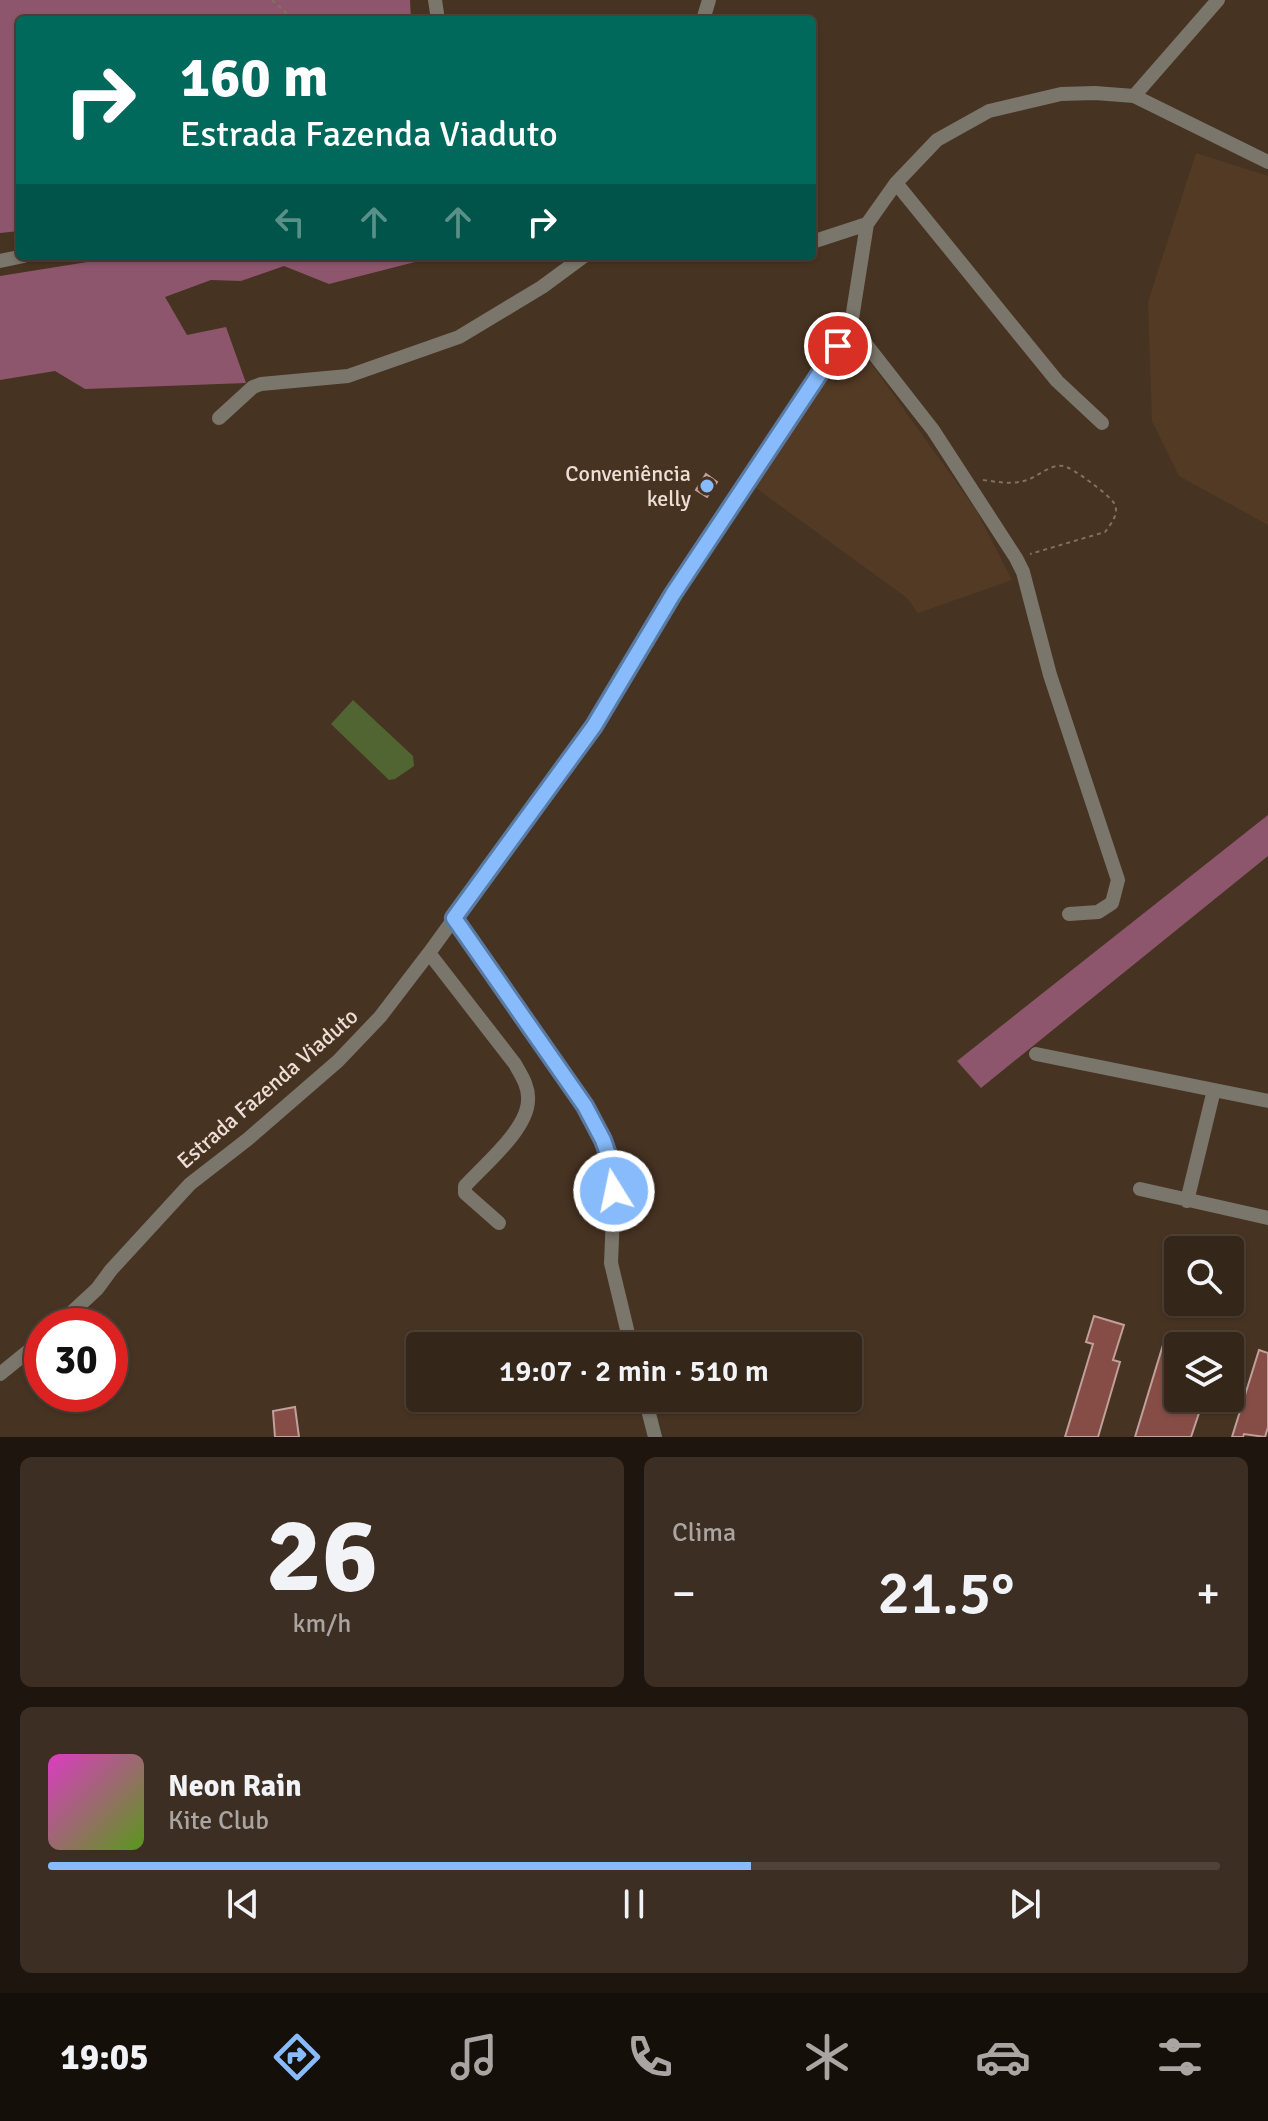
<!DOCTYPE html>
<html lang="pt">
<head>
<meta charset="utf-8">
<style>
  body { margin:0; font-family:Signika,sans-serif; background:#3d2e23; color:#f1f3f6; height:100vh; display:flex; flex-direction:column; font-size:30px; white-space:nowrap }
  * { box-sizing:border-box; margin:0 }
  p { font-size:26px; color:#aaa5a2 }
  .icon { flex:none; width:44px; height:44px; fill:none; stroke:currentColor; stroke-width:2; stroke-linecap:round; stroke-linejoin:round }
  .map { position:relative; height:1437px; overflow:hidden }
  .panel { display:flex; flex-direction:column; gap:20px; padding:20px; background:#1d150e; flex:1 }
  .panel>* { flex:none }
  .top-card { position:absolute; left:16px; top:16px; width:800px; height:244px; border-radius:8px; box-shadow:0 2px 6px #0004,0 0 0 2px #4f4339; background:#00695c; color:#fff; overflow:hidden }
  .controls { position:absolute; left:1164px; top:1236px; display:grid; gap:16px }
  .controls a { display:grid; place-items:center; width:80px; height:80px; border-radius:8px; background:#35261a; box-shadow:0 2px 6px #0004,0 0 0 2px #4f4339; font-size:40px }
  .speed { position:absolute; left:24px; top:1308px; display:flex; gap:16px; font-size:40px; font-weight:700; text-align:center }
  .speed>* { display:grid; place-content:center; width:104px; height:104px; border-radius:50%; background:#35261a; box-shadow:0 2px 6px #0004,0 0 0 2px #4f4339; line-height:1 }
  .speed .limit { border:12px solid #d22; background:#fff; color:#111 }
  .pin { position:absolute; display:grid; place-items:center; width:68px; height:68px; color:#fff; margin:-34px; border:4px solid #fff; border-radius:50%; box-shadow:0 2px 8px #0007 }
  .me { position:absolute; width:88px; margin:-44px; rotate:350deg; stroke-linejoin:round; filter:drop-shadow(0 0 6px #0008) }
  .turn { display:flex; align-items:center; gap:28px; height:168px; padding:0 32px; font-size:36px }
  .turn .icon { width:104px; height:104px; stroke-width:2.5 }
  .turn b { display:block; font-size:56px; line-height:68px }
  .lanes { display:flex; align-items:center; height:76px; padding:0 32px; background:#0003; justify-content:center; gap:40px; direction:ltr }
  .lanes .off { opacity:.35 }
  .big { font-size:60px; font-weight:600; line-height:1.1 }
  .panel .tile { flex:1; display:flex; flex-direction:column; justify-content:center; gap:12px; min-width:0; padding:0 28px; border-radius:12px; background:#3d2e23 }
  .panel .dial { align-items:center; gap:0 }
  .dial b { font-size:104px; line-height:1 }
  .song { display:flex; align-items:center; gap:24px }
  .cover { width:96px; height:96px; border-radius:12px; background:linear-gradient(135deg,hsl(310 70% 55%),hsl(90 70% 35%)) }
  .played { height:8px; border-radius:4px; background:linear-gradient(90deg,#87bbfb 60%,#4f4339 60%) }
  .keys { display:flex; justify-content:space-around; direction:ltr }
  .heat { display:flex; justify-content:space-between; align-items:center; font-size:44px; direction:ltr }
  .panel .tiles { flex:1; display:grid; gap:20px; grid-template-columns:1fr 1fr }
  .tile:last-child { grid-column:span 2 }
  .trip { position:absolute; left:406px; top:1332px; width:456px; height:80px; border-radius:8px; background:#35261a; box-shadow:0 2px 6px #0004,0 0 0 2px #4f4339; font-weight:600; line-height:80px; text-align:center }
  .menu { display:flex; height:128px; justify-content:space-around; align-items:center; background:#150f0a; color:#aaa5a2 }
  .menu .icon { width:56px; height:56px }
  .menu .on { color:#87bbfb }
  .menu b { font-size:36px; color:#f1f3f6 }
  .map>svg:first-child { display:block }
  .built { fill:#533a25 }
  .forest { fill:#8d566d }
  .water { fill:#516533 }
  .building { fill:#864d46; stroke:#c19f9b; stroke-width:2 }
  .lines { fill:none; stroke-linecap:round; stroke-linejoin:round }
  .path { stroke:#827062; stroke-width:2; stroke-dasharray:4 4; stroke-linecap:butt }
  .minor { stroke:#7a766b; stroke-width:14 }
  .route-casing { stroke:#587aa3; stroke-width:20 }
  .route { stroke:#87bbfb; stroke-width:14 }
  .poi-dot { fill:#87bbfb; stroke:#473322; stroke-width:3 }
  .labels { text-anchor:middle; stroke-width:6; stroke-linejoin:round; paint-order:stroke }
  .poi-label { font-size:22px; fill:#eddfd5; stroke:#473322; text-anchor:end }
  .street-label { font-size:22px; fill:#eddfd5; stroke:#473322 }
</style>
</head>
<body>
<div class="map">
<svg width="1268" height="1437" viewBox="0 0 1268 1437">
  <rect width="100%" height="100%" fill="#473322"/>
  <!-- built -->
  <path class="built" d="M1196,153L1268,176V525L1179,476L1152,421L1148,302Z
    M860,348L976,510L1012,580L918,613L907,598L753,486L827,379L837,382Z"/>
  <!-- forest -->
  <path class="forest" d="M0,0H410L411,20H20V231L0,233Z
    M125,256H508L507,260L419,261L329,284L284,266L241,281L211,280L165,297L187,335L226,327L246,383L85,389L55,371L0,380V276Z
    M1268,815V856L981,1088L957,1061Z"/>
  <!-- water -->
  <path class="water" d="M353,700L413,756L414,766L395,779L389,780L331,724Z"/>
  <!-- building -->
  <path class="building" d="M706,474L717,482L707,497L696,490Z
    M1094,1316L1124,1325L1113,1360L1120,1362L1098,1437H1065L1093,1344L1086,1342Z
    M1166,1335L1178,1338V1398H1204L1191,1437H1135Z
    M1259,1350L1268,1353V1427L1265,1437L1244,1434L1243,1437H1232Z
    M295,1407L299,1437H275L273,1411Z"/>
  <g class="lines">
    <!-- path -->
    <path class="path" d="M272,0L294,20
      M983,480C998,482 1013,485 1027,480C1039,476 1050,464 1063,466C1072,467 1108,494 1114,503C1120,513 1111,524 1105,532L1030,554"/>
    <!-- minor -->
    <path class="minor" d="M435,0L438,20
      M703,20L709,0
      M1134,96L1218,0
      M896,183L1057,381L1102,423
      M812,242L867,224
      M0,261L24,256
      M851,325L933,430L1016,558L1023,572L1050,675L1118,880L1112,903L1098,912L1069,914
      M219,418L253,387L261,384L348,376L459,337L542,287L584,256
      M454,918L560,1069L585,1106L603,1140L611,1163L614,1191L611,1263L631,1346
      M429,953L515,1064C521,1075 529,1086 528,1100C528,1129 484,1165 465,1186V1193L499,1223
      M1036,1054L1268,1101
      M1140,1189L1268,1218
      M1187,1201L1214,1090
      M57,1326L97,1289L111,1270L190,1184L248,1139L338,1061L380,1017L429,953L594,726L673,594L825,367L851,325L867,224L896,183L937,140L989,111L1061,94L1095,93L1134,96L1268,162
      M0,1374L42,1340
      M645,1398L655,1437"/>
  </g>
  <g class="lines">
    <defs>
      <path id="route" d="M614,1191L611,1163L603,1140L585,1106L454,918L594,726L673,594L838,346"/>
    </defs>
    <!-- route casing -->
    <use href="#route" class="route-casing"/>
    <!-- route -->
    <use href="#route" class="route"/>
  </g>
  <!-- markers -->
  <circle class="poi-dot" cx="707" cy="486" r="8"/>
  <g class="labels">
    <!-- poi labels -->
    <g class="poi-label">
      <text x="691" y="481">Conveniência<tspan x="691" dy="25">kelly</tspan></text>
    </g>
    <!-- street labels -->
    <g class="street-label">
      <text transform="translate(267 1088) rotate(-41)" y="8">Estrada Fazenda Viaduto</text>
    </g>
  </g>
</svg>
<div class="controls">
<a><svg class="icon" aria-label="search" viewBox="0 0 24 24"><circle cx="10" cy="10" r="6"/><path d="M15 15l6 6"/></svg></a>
<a><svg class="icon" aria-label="layers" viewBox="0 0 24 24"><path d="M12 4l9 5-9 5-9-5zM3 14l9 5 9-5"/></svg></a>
</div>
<div class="speed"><div class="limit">30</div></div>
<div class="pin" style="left:838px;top:346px;background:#d93025"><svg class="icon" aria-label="arrive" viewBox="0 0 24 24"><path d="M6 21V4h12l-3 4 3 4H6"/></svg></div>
<svg class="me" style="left:614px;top:1191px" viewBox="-20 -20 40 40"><circle r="17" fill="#87bbfb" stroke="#fff" stroke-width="3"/><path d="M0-11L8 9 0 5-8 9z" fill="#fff"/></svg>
<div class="trip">19:07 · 2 min · 510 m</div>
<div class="top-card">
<div class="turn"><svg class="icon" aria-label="right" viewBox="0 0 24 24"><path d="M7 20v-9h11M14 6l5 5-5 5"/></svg><div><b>160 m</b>Estrada Fazenda Viaduto</div></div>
<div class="lanes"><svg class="icon off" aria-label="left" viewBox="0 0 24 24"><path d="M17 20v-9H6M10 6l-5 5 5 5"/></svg><svg class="icon off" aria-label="ahead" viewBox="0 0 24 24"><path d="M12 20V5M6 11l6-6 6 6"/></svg><svg class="icon off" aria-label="ahead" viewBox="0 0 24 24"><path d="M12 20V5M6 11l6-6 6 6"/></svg><svg class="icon" aria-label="right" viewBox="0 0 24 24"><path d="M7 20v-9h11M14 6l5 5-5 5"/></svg></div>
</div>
</div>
<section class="panel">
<div class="tiles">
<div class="tile dial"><b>26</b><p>km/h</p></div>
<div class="tile"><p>Clima</p>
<div class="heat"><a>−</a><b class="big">21.5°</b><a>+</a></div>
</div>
<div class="tile">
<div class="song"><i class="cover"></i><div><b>Neon Rain</b><p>Kite Club</p></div></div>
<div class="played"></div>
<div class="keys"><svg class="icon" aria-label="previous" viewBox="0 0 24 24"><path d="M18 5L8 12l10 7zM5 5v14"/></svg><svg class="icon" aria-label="pause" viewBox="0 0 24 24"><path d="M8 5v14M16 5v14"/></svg><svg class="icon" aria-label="next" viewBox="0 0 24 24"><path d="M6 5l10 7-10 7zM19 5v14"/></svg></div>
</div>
</div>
</section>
<nav class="menu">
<b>19:05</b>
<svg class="icon on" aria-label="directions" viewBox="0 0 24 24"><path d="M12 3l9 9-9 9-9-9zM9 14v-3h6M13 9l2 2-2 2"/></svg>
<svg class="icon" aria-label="music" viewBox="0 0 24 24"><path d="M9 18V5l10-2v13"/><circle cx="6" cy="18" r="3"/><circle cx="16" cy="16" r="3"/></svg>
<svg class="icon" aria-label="phone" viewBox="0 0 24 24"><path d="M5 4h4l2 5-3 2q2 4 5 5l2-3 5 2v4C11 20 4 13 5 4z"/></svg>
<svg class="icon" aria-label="climate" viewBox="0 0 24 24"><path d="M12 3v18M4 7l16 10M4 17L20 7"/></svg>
<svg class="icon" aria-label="car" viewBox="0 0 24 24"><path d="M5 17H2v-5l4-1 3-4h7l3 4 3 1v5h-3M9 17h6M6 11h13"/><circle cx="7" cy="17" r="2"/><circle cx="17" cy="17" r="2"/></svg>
<svg class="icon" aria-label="filters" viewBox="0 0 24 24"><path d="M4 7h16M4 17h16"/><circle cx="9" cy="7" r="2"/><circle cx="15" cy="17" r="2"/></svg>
</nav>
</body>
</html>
